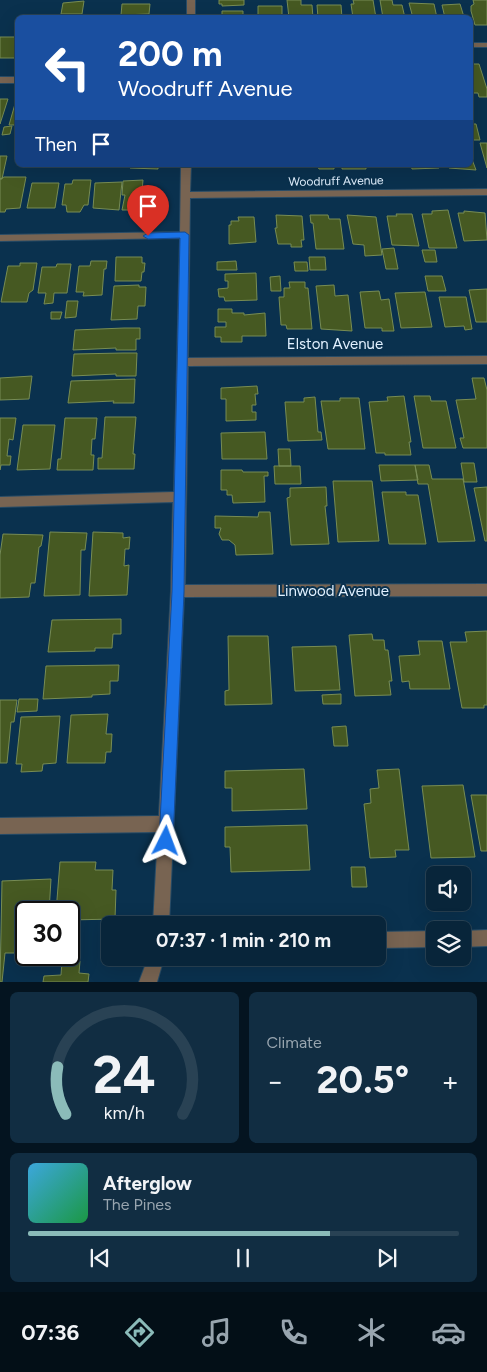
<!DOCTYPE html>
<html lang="en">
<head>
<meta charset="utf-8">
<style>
  body { margin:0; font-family:Figtree,sans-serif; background:#112d42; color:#f1f3f6; height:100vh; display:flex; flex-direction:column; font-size:19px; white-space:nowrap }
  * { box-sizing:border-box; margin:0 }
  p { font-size:16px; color:#98a5af }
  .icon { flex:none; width:28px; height:28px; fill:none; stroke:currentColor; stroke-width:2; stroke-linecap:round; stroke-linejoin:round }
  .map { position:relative; height:982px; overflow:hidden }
  .sheet { display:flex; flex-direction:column; gap:10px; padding:10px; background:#041420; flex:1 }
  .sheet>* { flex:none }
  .banner { position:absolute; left:15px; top:15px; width:458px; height:152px; border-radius:8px; box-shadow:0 5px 20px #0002,0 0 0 1px #294254; background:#1a4fa0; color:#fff; overflow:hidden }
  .fabs { position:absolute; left:426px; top:866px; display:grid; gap:10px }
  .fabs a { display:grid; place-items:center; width:45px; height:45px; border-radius:8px; background:#08253a; box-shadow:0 5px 20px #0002,0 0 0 1px #294254; font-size:25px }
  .speed { position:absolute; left:15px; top:901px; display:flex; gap:10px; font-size:25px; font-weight:700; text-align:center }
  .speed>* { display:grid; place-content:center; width:65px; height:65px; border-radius:50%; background:#08253a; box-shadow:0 5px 20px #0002,0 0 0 1px #294254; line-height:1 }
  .speed .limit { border:2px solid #111; border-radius:8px; background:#fff; color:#111 }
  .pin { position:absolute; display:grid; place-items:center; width:42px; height:42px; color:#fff; margin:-51px -21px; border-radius:50% 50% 50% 0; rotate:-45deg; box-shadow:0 0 5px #0007 }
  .pin .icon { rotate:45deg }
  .me { position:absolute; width:55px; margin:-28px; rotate:3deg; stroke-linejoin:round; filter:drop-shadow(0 0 4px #0008) }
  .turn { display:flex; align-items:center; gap:18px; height:105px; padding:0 20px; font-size:22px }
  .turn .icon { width:65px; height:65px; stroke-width:2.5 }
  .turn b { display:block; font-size:35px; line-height:42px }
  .then { display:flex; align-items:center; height:48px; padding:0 20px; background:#0003; gap:10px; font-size:19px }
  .big { font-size:38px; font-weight:700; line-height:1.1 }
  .sheet .card { flex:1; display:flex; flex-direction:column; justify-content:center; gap:8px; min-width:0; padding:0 18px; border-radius:8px; background:#112d42 }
  .sheet .dial { align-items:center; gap:0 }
  .dial svg { height:130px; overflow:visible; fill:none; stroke:#294254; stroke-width:7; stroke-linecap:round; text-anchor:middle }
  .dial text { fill:#f1f3f6; stroke:none }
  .song { display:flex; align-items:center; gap:15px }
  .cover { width:60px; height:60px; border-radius:8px; background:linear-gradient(135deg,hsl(200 70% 55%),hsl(140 70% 35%)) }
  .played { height:5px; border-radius:2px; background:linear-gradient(90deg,#8bbbb9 70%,#294254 70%) }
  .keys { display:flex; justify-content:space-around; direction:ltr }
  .heat { display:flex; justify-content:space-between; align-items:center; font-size:28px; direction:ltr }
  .sheet .tiles { flex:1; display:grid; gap:10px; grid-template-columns:1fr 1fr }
  .card:last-child { grid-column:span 2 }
  .trip { position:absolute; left:101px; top:916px; width:285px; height:50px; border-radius:8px; background:#08253a; box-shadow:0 5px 20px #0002,0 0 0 1px #294254; font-weight:700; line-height:50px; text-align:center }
  .dock { display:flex; height:80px; justify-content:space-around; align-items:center; background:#030f17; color:#98a5af }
  .dock .icon { width:35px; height:35px }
  .dock .current { color:#8bbbb9 }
  .dock b { font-size:22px; color:#f1f3f6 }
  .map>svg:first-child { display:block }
  .building { fill:#465922; stroke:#778c54 }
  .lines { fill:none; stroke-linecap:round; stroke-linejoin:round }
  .minor-casing { stroke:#284c67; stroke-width:2 }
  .minor { fill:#786452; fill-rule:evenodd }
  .route { fill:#1a73e8; stroke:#114b97 }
  .labels { text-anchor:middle; stroke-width:4; stroke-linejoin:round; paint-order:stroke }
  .far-street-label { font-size:12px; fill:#e2f1ff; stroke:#0a314e }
  .street-label { font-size:15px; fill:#e2f1ff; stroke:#0a314e }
</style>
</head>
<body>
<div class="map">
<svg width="487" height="982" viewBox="0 0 487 982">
  <rect width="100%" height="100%" fill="#0a314e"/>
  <!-- building -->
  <path class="building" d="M219,0H244V5L222,6V4H219Z
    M287,0H301V5H312L313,18H289Z
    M353,0H373L376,18H353L351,4H354Z
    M380,0H392L393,5H402L405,18H383Z
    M473,0H487V25H475L471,11V6L474,4Z
    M84,1L82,14H61L63,3Z
    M409,3L434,4L437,18H413Z
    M122,4H150L149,14L121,15Z
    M460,4L464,17L467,18H445L442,5Z
    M317,5H341L342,18H318Z
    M258,6H282V18H258Z
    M222,11H243V18H222Z
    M117,16H154V18Z
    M0,37H17L15,58H0Z
    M470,64H479L487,89V97H479L478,93H470Z
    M17,97L18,125H9Z
    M0,99H8L0,124Z
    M470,124H476L480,140H470Z
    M12,126L10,134L2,135L4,127Z
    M480,143H487V168Z
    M470,154L476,170L449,168L448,165H470Z
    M0,156H7L2,179H0Z
    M130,165H158V169L130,168Z
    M307,165H334V169H319L318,167H307Z
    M342,165H366V169H342Z
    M411,165H438L439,168L412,169Z
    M4,177H26L20,208L6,209L5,212H0V179Z
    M73,180H91L88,205H84L80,212H67L66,205H62L65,184H72Z
    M143,180L142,191H151L150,202H153V210H122L125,195H122L123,181Z
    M122,182L119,210L93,208L95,183Z
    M32,183H59L55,208H27Z
    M448,210L457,248H429L422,214H432V211Z
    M464,211L485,213L487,240L464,241L458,213H464Z
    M396,214H412L419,246L392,245L387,216H397Z
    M276,215L302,216L304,240H301L302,247H291V244H278L275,228H277Z
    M310,215H328L329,219H340L344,249H316L313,223H311Z
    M347,215L376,217L382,255L365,256L364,245L353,244Z
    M238,217H254L256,242L229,244V225H231V221H239Z
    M394,248L398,269H386L382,249Z
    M422,250H435L437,262H425Z
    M116,257H142V263H145L144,272H142L141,281H115Z
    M309,257H325L326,270H310Z
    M91,261H107L106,269H104L102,295L83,296L84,292H76L79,266H90Z
    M236,261L237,270H217V262Z
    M294,262H307L308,271H295Z
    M20,263H37L33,290L29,293L27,302H1L8,266H20Z
    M57,264H71L67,293H54L53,303L44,304L46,293H38L42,267H56Z
    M256,273L257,300L225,301L224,297H219L218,289L228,288V281H225V274Z
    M280,276L281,291H271L270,277Z
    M425,276H442L446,291H428Z
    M289,282H305V288H308L312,329H287L286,325H281L279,297H284V288H290Z
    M139,285V287H146L145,306H138L137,319L111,320L114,286Z
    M334,285L335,296L348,295L352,331L321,329L316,286Z
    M487,289V322H476L469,290Z
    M379,291L381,300L389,299L394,331H382V328H365L360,292Z
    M425,292L432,327L401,328L395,293Z
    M439,297H466L472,329L465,330L464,326L445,327Z
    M67,301H78L76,317L65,318Z
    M218,309H232V313H244V315L265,313L266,336H242V342H221V337H215V327H226V322H218Z
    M51,312H62L60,319H51Z
    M124,328H140V339H136V350H116V348L73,350L75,330Z
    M123,353H137L136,376H116V374L72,376L74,354Z
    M32,376L29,399L0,400V378Z
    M472,378H484L487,390V448H463L460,438H464L456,400L476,399Z
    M135,379L134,403H113L114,401L68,403L71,381Z
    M257,386L258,394H255L256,405H252V412H256V420L226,421V399H221V388Z
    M404,396L411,442H409L411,455H385V453H376L369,402L388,401L387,397Z
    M414,396H430L431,401H446L456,448H423Z
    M315,397L318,432H321L322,440L288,441L285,402H304V398Z
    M340,398H359L365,449H328L321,401H340Z
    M105,417H136L133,454H135L134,469H98V458H102Z
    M0,418H16L13,440L9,439L7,456H11L10,465H1L0,470Z
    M65,418H97L95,439H92L91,455H94L93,470H57L58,459H61Z
    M23,425H55L50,469L17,470Z
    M265,432L267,459H222L221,433Z
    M278,449H290L291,466H279Z
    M461,463H474L477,482H464Z
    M379,465H415L418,480L381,481Z
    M415,465H429L432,479H463L475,541L438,542L428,484H418Z
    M274,466H300L301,484H275Z
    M221,470H242L243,472H268V476H264L265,502L233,503L232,495H227V490H221Z
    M333,481H372L379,541L338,542Z
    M326,487L327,506H325L329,544L291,545L287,498L290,497V488Z
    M487,487V541H485L474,488Z
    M382,492H406V495H418L426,544H389Z
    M259,512H270L273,554L236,555L235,545L229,540H222L219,534L221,528H215V516L258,517Z
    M50,532L87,533L85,550H81L80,595L44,596Z
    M93,532L123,533V538L130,537L129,549H125L124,566L129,565L127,595L89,596Z
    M3,534L43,535L41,546L39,547L35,583H31L29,597L0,598V555Z
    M121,619V634H113L112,648H95V651L48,652L52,620Z
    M487,631V705H484V708H462L450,642H467L465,632Z
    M372,634L373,640H384L385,650H388L392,681H389L391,695L355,696L349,635Z
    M228,636H268L272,704L225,705V691L229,690Z
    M418,641H442L450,689H410L409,681L402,682L399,656L420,655Z
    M336,646L340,690L295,691L292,647Z
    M119,665L118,681H110V694L92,695V697L43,699L46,666Z
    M341,694V704H323L322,695Z
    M19,699H38L37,711L17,712Z
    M0,700H17L14,722H11L7,763H0Z
    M108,714L106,734H112L111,752H106L105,763H67L71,715Z
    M60,716L56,763L43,764L42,771L21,772L22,764H16L21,717Z
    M346,726L348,746H334L332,727Z
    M304,769L307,809L232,811V788H225V771Z
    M399,769L409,850H395L396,857L370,858L364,804L371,803L370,789L379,788L377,770Z
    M463,785L475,857L431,858L422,786Z
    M471,795H487V851H481Z
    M307,825L310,870L231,872L230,847H225V827Z
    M60,862H96L95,870H113L112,890H116L115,919L69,920V912H56Z
    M351,867H365L367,887H352Z
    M51,879L49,912H26V953H5L2,982H0L2,881Z
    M80,961L79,973L89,974L88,982H43L44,976L61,975L62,962Z"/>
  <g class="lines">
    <defs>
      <path id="minor" d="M187,0H195V18H187Z
        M470,43H487V47H470Z
        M0,77H18V83H0Z
        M181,165H191L190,192L487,189V195L190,198L188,358L487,356V364L188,366L185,585L487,584V596L184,597L169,925H153L158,832L0,834V818L159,816L171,591L173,502L0,507V497L174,492L180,238L0,241V235L180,232Z
        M487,930V946L462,947V931Z
        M435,931V947L378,948V932Z
        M148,958H164L157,982H139Z"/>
    </defs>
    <!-- minor casing -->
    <use href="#minor" class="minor-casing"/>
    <!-- minor -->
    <use href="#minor" class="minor"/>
  </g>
  <!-- route -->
  <path class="route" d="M185,232L189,235L184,592L173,841L171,846L166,848L161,846L159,841L172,592L180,238L148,239L143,236L148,233Z"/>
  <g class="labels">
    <!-- far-street labels -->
    <g class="far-street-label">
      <text transform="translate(336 181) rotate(-1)" y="4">Woodruff Avenue</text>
    </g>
    <!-- street labels -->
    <g class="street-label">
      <text x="335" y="349">Elston Avenue</text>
      <text x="333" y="596">Linwood Avenue</text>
    </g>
  </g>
</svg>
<div class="fabs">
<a><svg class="icon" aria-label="sound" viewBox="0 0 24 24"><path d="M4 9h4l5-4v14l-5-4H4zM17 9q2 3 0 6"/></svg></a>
<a><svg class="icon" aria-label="layers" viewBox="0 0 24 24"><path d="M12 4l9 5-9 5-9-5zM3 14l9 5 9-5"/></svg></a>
</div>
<div class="speed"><div class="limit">30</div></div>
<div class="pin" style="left:148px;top:236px;background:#d93025"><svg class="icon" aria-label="arrive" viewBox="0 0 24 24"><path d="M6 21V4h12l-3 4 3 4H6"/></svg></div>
<svg class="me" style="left:166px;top:841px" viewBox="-20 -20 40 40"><path d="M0-17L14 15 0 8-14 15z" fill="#1a73e8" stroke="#fff" stroke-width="4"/></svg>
<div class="trip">07:37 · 1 min · 210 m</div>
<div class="banner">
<div class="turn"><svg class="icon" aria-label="left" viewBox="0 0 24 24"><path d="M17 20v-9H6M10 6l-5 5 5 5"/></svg><div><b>200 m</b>Woodruff Avenue</div></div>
<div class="then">Then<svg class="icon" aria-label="arrive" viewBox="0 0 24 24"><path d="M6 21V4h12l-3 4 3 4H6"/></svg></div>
</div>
</div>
<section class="sheet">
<div class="tiles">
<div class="card dial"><svg viewBox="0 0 100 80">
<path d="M14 69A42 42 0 1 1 86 69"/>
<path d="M14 69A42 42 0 0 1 9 40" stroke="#8bbbb9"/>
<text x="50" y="56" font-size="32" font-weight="700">24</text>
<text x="50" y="72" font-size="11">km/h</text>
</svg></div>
<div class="card"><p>Climate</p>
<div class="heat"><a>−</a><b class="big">20.5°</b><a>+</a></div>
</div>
<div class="card">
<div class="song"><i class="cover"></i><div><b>Afterglow</b><p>The Pines</p></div></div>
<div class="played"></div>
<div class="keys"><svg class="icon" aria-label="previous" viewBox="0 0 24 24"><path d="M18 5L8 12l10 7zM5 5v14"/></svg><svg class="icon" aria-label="pause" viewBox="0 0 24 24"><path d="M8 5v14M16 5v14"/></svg><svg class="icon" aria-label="next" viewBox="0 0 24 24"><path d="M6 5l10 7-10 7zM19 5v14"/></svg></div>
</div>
</div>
</section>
<nav class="dock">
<b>07:36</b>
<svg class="icon current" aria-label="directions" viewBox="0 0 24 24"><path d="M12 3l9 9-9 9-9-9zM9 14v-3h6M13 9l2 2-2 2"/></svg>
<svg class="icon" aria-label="music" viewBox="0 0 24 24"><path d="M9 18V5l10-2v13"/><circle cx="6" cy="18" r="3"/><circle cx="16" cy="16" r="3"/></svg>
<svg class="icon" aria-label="phone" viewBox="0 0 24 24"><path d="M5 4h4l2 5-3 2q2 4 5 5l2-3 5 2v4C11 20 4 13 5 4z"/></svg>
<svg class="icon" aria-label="climate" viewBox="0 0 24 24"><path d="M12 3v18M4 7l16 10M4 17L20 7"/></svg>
<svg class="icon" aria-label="car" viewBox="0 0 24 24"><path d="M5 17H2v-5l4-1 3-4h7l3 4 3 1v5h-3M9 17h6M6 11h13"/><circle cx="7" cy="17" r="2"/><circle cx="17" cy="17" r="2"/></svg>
</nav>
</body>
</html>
